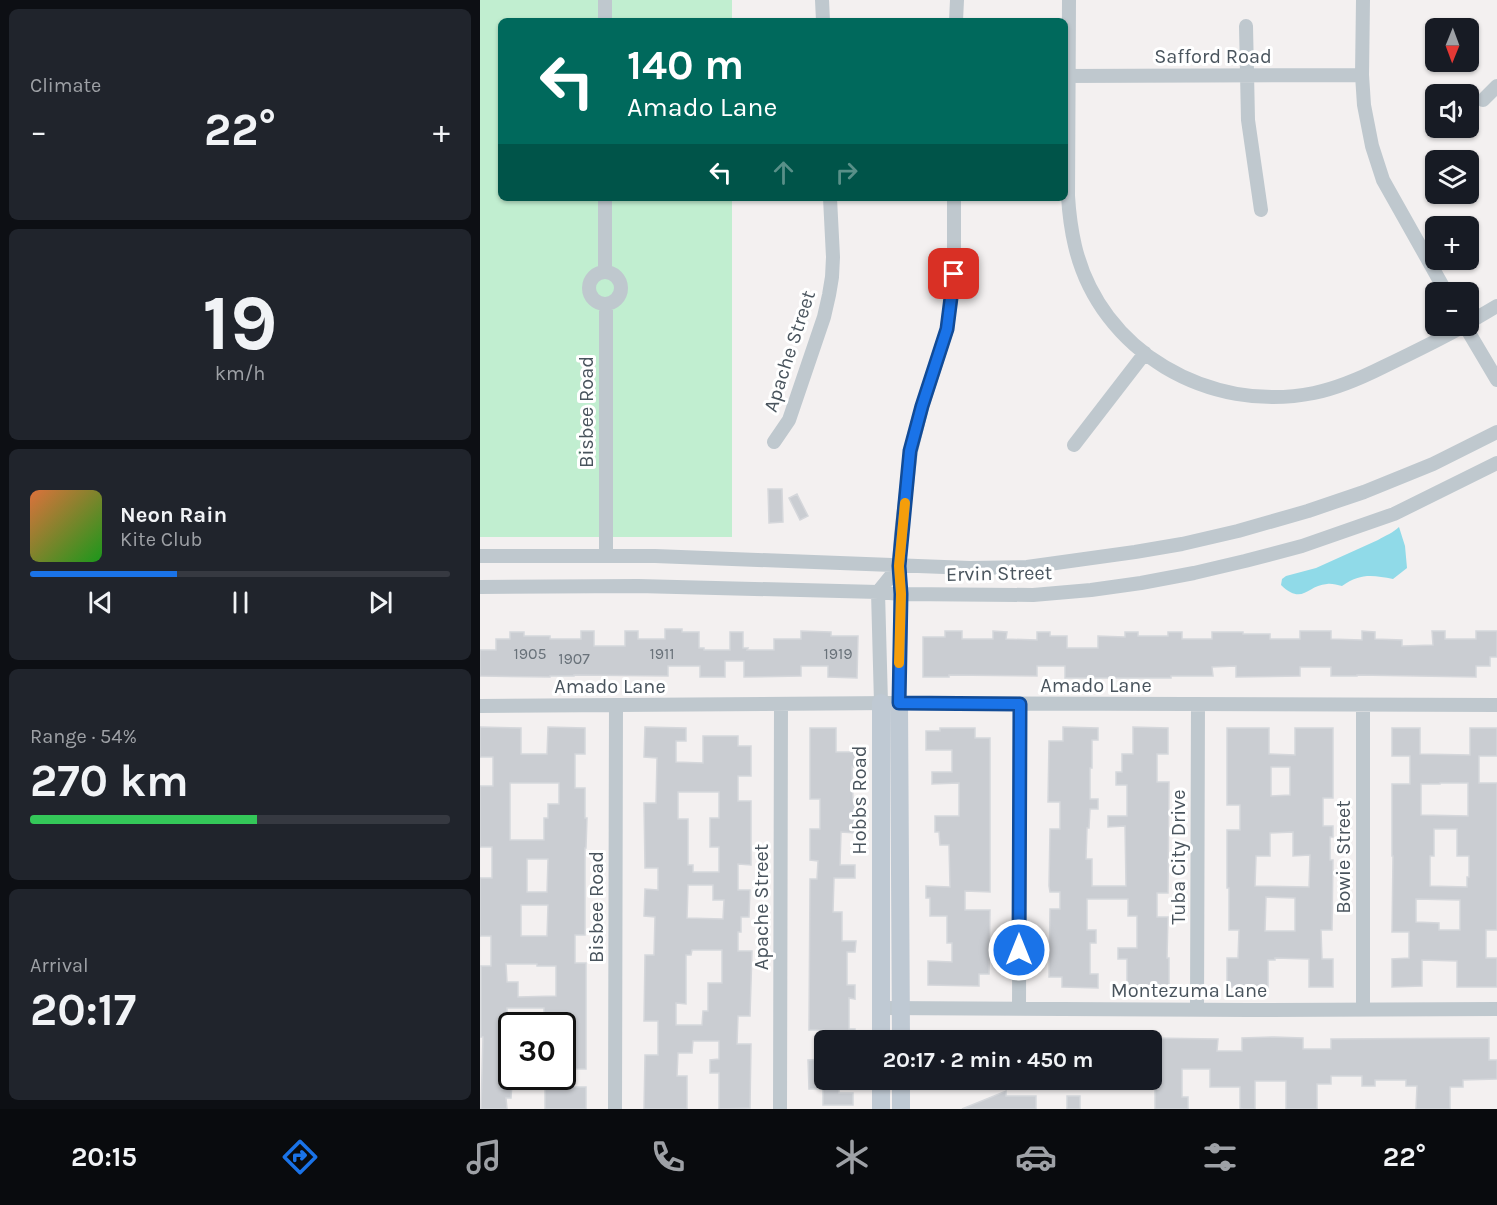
<!DOCTYPE html>
<html lang="en">
<head>
<meta charset="utf-8">
<style>
  body { margin:0; font-family:Karla,sans-serif; background:#20242c; color:#f1f3f6; height:100vh; display:flex; flex-direction:column; font-size:22px; white-space:nowrap }
  * { box-sizing:border-box; margin:0 }
  p { font-size:20px; color:#9ea1a6 }
  .icon { flex:none; width:33px; height:33px; fill:none; stroke:currentColor; stroke-width:2; stroke-linecap:round; stroke-linejoin:round }
  .map { position:relative; flex:1; overflow:hidden }
  .drawer { display:flex; flex-direction:column; gap:9px; padding:9px; background:#0d0f14; width:480px }
  .drawer>* { flex:none }
  .banner { position:absolute; left:18px; top:18px; width:570px; height:183px; border-radius:9px; box-shadow:0 2px 4px #0004; background:#00695c; color:#fff; overflow:hidden }
  .needle { width:39px; rotate:181deg }
  .fabs { position:absolute; left:945px; top:18px; display:grid; gap:12px }
  .fabs a { display:grid; place-items:center; width:54px; height:54px; border-radius:9px; background:#171b24; box-shadow:0 2px 4px #0004; font-size:30px }
  .speed { position:absolute; left:18px; top:1012px; display:flex; gap:12px; font-size:30px; font-weight:700; text-align:center }
  .speed>* { display:grid; place-content:center; width:78px; height:78px; border-radius:50%; background:#171b24; box-shadow:0 2px 4px #0004; line-height:1 }
  .speed .limit { border:3px solid #111; border-radius:9px; background:#fff; color:#111 }
  .pin { position:absolute; display:grid; place-items:center; width:51px; height:51px; color:#fff; margin:-26px; border-radius:12px; box-shadow:0 3px 9px #0006 }
  .me { position:absolute; width:66px; margin:-33px; rotate:0deg; stroke-linejoin:round; filter:drop-shadow(0 0 4px #0008) }
  .turn { display:flex; align-items:center; gap:21px; height:126px; padding:0 30px; font-size:27px }
  .turn .icon { width:78px; height:78px; stroke-width:2.5 }
  .turn b { display:block; font-size:42px; line-height:51px }
  .lanes { display:flex; align-items:center; height:57px; padding:0 30px; background:#0003; justify-content:center; gap:30px; direction:ltr }
  .lanes .off { opacity:.35 }
  .big { font-size:45px; font-weight:700; line-height:1.1 }
  .drawer .tile { flex:1; display:flex; flex-direction:column; justify-content:center; gap:9px; min-width:0; padding:0 21px; border-radius:9px; background:#20242c }
  .drawer .dial { align-items:center; gap:0 }
  .dial b { font-size:78px; line-height:1 }
  .song { display:flex; align-items:center; gap:18px }
  .cover { width:72px; height:72px; border-radius:9px; background:linear-gradient(135deg,hsl(20 70% 55%),hsl(120 70% 35%)) }
  .played { height:6px; border-radius:3px; background:linear-gradient(90deg,#1a73e8 35%,#363941 35%) }
  .keys { display:flex; justify-content:space-around; direction:ltr }
  .heat { display:flex; justify-content:space-between; align-items:center; font-size:33px; direction:ltr }
  .charge { height:9px; border-radius:4px; background:linear-gradient(90deg,#34c759 54%,#363941 0) }
  .trip { position:absolute; left:334px; top:1030px; width:348px; height:60px; border-radius:9px; background:#171b24; box-shadow:0 2px 4px #0004; font-weight:700; line-height:60px; text-align:center }
  .dock { display:flex; height:96px; justify-content:space-around; align-items:center; background:#090b0e; color:#9ea1a6 }
  .dock .icon { width:42px; height:42px }
  .dock .selected { color:#1a73e8 }
  .dock b { font-size:27px; color:#f1f3f6 }
  main { display:flex; flex:1; min-height:0 }
  .map>svg:first-child { display:block }
  .green { fill:#c1eed0 }
  .water { fill:#90dae8 }
  .building { fill:#cacdd2; stroke:#d5d7db; stroke-width:1.5; fill-rule:evenodd }
  .lines { fill:none; stroke-linecap:round; stroke-linejoin:round }
  .street { stroke:#bfc8ce; stroke-width:14 }
  .secondary { stroke:#bfc9d3; stroke-width:18 }
  .route-casing { stroke:#114b97; stroke-width:15 }
  .route { stroke:#1a73e8; stroke-width:10 }
  .slow { stroke:#f59e0b; stroke-width:10 }
  .labels { text-anchor:middle; stroke-width:6; stroke-linejoin:round; paint-order:stroke }
  .number-label { font-size:16px; fill:#69727a }
  .street-label { font-size:20px; fill:#49545d; stroke:#fff }
</style>
</head>
<body>
<main>
<section class="drawer">
<div class="tile"><p>Climate</p>
<div class="heat"><a>−</a><b class="big">22°</b><a>+</a></div>
</div>
<div class="tile dial"><b>19</b><p>km/h</p></div>
<div class="tile">
<div class="song"><i class="cover"></i><div><b>Neon Rain</b><p>Kite Club</p></div></div>
<div class="played"></div>
<div class="keys"><svg class="icon" aria-label="previous" viewBox="0 0 24 24"><path d="M18 5L8 12l10 7zM5 5v14"/></svg><svg class="icon" aria-label="pause" viewBox="0 0 24 24"><path d="M8 5v14M16 5v14"/></svg><svg class="icon" aria-label="next" viewBox="0 0 24 24"><path d="M6 5l10 7-10 7zM19 5v14"/></svg></div>
</div>
<div class="tile"><p>Range · 54%</p><b class="big">270 km</b><div class="charge"></div></div>
<div class="tile"><p>Arrival</p><b class="big">20:17</b></div>
</section>
<div class="map">
<svg width="1017" height="1109" viewBox="0 0 1017 1109">
  <rect width="100%" height="100%" fill="#f3f0f0"/>
  <!-- green -->
  <path class="green" d="M0,0H252V21H21V198H252V537H0Z"/>
  <!-- water -->
  <path class="water" d="M919,527L925,546L927,568L913,579C893,575 880,573 862,586C857,585 851,583 847,584C827,585 823,606 801,585L802,579L806,576L836,568L898,540C906,535 913,533 919,527Z"/>
  <!-- building -->
  <path class="building" d="M288,489H302L303,522L289,523Z
    M317,494L328,516L320,520L309,498Z
    M185,629H202V632H219V648H224V650H250V632H263V648H268L267,650H294V639H321V631L351,632V636H378L377,678L348,677V666H321V676L264,677V661H245V677H220V666H188V676L94,675V676H70V677L0,676V650H16V639H30V632H44V636H70V639H101V631H114V646H145V631H158V639H185Z
    M465,631H482V639H513V631L527,632L526,639L557,640V632H570V636H587V648H618V636L645,637V632H658V636H688V632H702V639H732V632H763V634H790V639H820V631H851V639L882,640V631L895,632V639L922,640V646L953,645L952,631H965V639H996V631H1017V657H1010V666H996V677L877,675V676H851V667H820V676L756,677V666L732,667L733,676H691V678H585V666H557V676L469,675V677H443V637H465Z
    M0,727L41,728V754H67L68,727L105,728V754H95V788H105V818H107L106,848H105V935H95V963H106V1069H93V1087H106V1109H65V1077H82V1026H64V1008H27V1026H32V1083L31,1098H26L27,1109H1L3,1037H1V966H11V936H0V878H12V847H0V786H13V757H0ZM30,783H79V804H68V818H64V840H30ZM47,859H68L67,892H47ZM41,905H68L67,936H41ZM26,964H57V966H76V996L38,997V982H27Z
    M165,727L206,728V741H196V762L223,763V736H258V746H271V776H258V801H271V865L258,864V890H270L269,917H261V932H258V951H272L270,1016H258L257,1044H271L270,1108L239,1109V1073H230V1060L239,1059V1041H213L212,1053H198L197,1076H207V1109H164L165,1055H178V1021H164L165,955H174L175,917L164,916L165,889L178,890V868H165L164,803H176L177,758L164,757ZM198,792H239V818H230V847H239V872H213V865H208V819H198ZM208,885H233V900H244L243,919L207,918ZM212,950H242V983H228V1011H223L222,1025H196V1003L206,1004V955H211Z
    M583,727L618,728V740H612V768H610V799H618V809H610L609,828H607L606,859H612V886H646L645,826L628,827V816H647V785H636V772H642V754H653V727L688,728V754H677V782H689L688,893H677V917H688L687,958H689V988H647V959H638V948H657V916H648V899H607V930H616V943H610V974H618V988L582,987V977H569L570,909H580V892H570L569,886L570,829H580V802H568L569,741H583Z
    M330,728H356V752H375V767H372L373,801H375V833L361,832L360,865H375V878H354L353,912H362V941H376L375,952H367V985H375V999L369,998V1029H375V1041H344V1030H329L330,879H337L338,861L330,860V829H340V799H330Z
    M460,728H495V738H510V892L485,891V910H510L509,974H499V986L448,985V961L472,962V943H467V916H450V898H446V886L470,887L469,845H460L459,832H455V816H479V783L452,784V772H472V750H446V731H460Z
    M747,728H789V754L815,755V728H853V798H843V826H853V837H850V860H853L852,930H841L842,959H853V987H829V959L795,958V960H788V988L747,987V958H758L759,930H749V888H747V830H760V805H747ZM791,767H810V795L791,796ZM813,832V856L830,855L829,887L775,886L776,856H790V833ZM786,897L815,898V931H785Z
    M912,728H940V754L990,755V728H1017V756H999V783H1017V930H1006V958H1017V987H977V961L942,960V986L912,987V959L929,958V932H912L913,856H912V784H930V756H912ZM960,783H988V816L941,815V784H960ZM954,829H977V856H989V877H987V887L950,886V856H954ZM936,899L980,900V930H959V923L936,922Z
    M794,1037L823,1038V1049H851V1039L1009,1038V1060H1017V1079L983,1080V1087H970V1109H936L937,1086H926V1080H895V1086H882V1076H851V1084H837V1109H806V1081H775V1109H763L760,1108V1087H730V1069H702V1097H708V1109H675V1086H672V1038L738,1039L737,1051H762V1038Z
    M345,1059V1080H364V1089H359V1093H373V1105H343V1089H329L328,1060Z
    M526,1091V1096H556V1109H482Z
    M587,1096H600V1109H587Z"/>
  <g class="lines">
    <!-- street -->
    <path class="street" d="M125,0V21
      M342,0L343,21
      M589,0L588,196C589,213 591,229 595,246C620,352 730,414 834,393C858,388 881,378 903,367C930,354 957,341 984,326
      M883,0L882,75L884,105L892,146L903,180L966,292
      M476,21L477,0
      M766,26L768,120L781,210
      M585,76L882,75
      M1003,100L1017,86
      M125,198V272
      M109 288a16 16 0 1 1 32 0a16 16 0 1 1-32 0Z
      M126,304V555
      M988,323L1017,306
      M985,326L1017,380
      M294,442L309,420L344,317L349,295L352,277L353,257L350,198
      M594,445L665,353
      M0,556H175L490,568L547,567L655,552L702,544L758,531L828,511L884,492L953,464L1017,432
      M0,587L158,586L398,592L421,594L553,595L611,590L661,583L714,573L765,561L822,546L914,514L1017,463
      M401,703L398,592L419,566
      M419,703L421,594L419,566L421,534L431,451L442,407L467,329L474,274V198
      M0,706L411,703L1017,705
      M401,1008L769,1010L1017,1009
      M539,1009L540,704
      M717,1010L718,704
      M883,1010V705
      M135,1109L136,705
      M300,1109L301,705"/>
    <!-- secondary -->
    <path class="secondary" d="M419,703L421,1041
      M401,1041V703
      M401,1080V1109
      M421,1109V1080"/>
  </g>
  <g class="lines">
    <defs>
      <path id="route" d="M474,274L467,329L442,406L430,451L419,566L421,594L419,703L540,704L539,950"/>
    </defs>
    <!-- route casing -->
    <use href="#route" class="route-casing"/>
    <!-- route -->
    <use href="#route" class="route"/>
    <!-- slow -->
    <path class="slow" d="M419,663L421,594L419,566L425,503"/>
  </g>
  <g class="labels">
    <!-- number labels -->
    <g class="number-label">
      <text x="50" y="659">1905</text>
      <text x="182" y="659">1911</text>
      <text x="358" y="659">1919</text>
      <text x="94" y="664">1907</text>
    </g>
    <!-- street labels -->
    <g class="street-label">
      <text x="733" y="63">Safford Road</text>
      <text transform="translate(309 351) rotate(-72)" y="7">Apache Street</text>
      <text transform="translate(106 412) rotate(-90)" y="7">Bisbee Road</text>
      <text transform="translate(519 573) rotate(-1)" y="7">Ervin Street</text>
      <text x="616" y="692">Amado Lane</text>
      <text x="130" y="693">Amado Lane</text>
      <text transform="translate(379 800) rotate(-90)" y="7">Hobbs Road</text>
      <text transform="translate(698 857) rotate(-90)" y="7">Tuba City Drive</text>
      <text transform="translate(863 857) rotate(-90)" y="7">Bowie Street</text>
      <text transform="translate(116 907) rotate(-90)" y="7">Bisbee Road</text>
      <text transform="translate(281 907) rotate(-90)" y="7">Apache Street</text>
      <text x="709" y="997">Montezuma Lane</text>
    </g>
  </g>
</svg>
<div class="fabs">
<a><svg class="needle" viewBox="-14 -14 28 28"><path d="M0-13l5 13h-10z" fill="#e53935"/><path d="M0 13l5-13h-10z" fill="#9ea1a6"/></svg></a>
<a><svg class="icon" aria-label="sound" viewBox="0 0 24 24"><path d="M4 9h4l5-4v14l-5-4H4zM17 9q2 3 0 6"/></svg></a>
<a><svg class="icon" aria-label="layers" viewBox="0 0 24 24"><path d="M12 4l9 5-9 5-9-5zM3 14l9 5 9-5"/></svg></a>
<a>+</a>
<a>−</a>
</div>
<div class="speed"><div class="limit">30</div></div>
<div class="pin" style="left:474px;top:274px;background:#d93025"><svg class="icon" aria-label="arrive" viewBox="0 0 24 24"><path d="M6 21V4h12l-3 4 3 4H6"/></svg></div>
<svg class="me" style="left:539px;top:950px" viewBox="-20 -20 40 40"><circle r="17" fill="#1a73e8" stroke="#fff" stroke-width="3"/><path d="M0-11L8 9 0 5-8 9z" fill="#fff"/></svg>
<div class="trip">20:17 · 2 min · 450 m</div>
<div class="banner">
<div class="turn"><svg class="icon" aria-label="left" viewBox="0 0 24 24"><path d="M17 20v-9H6M10 6l-5 5 5 5"/></svg><div><b>140 m</b>Amado Lane</div></div>
<div class="lanes"><svg class="icon" aria-label="left" viewBox="0 0 24 24"><path d="M17 20v-9H6M10 6l-5 5 5 5"/></svg><svg class="icon off" aria-label="ahead" viewBox="0 0 24 24"><path d="M12 20V5M6 11l6-6 6 6"/></svg><svg class="icon off" aria-label="right" viewBox="0 0 24 24"><path d="M7 20v-9h11M14 6l5 5-5 5"/></svg></div>
</div>
</div>
</main>
<nav class="dock">
<b>20:15</b>
<svg class="icon selected" aria-label="directions" viewBox="0 0 24 24"><path d="M12 3l9 9-9 9-9-9zM9 14v-3h6M13 9l2 2-2 2"/></svg>
<svg class="icon" aria-label="music" viewBox="0 0 24 24"><path d="M9 18V5l10-2v13"/><circle cx="6" cy="18" r="3"/><circle cx="16" cy="16" r="3"/></svg>
<svg class="icon" aria-label="phone" viewBox="0 0 24 24"><path d="M5 4h4l2 5-3 2q2 4 5 5l2-3 5 2v4C11 20 4 13 5 4z"/></svg>
<svg class="icon" aria-label="climate" viewBox="0 0 24 24"><path d="M12 3v18M4 7l16 10M4 17L20 7"/></svg>
<svg class="icon" aria-label="car" viewBox="0 0 24 24"><path d="M5 17H2v-5l4-1 3-4h7l3 4 3 1v5h-3M9 17h6M6 11h13"/><circle cx="7" cy="17" r="2"/><circle cx="17" cy="17" r="2"/></svg>
<svg class="icon" aria-label="filters" viewBox="0 0 24 24"><path d="M4 7h16M4 17h16"/><circle cx="9" cy="7" r="2"/><circle cx="15" cy="17" r="2"/></svg>
<b>22°</b>
</nav>
</body>
</html>
